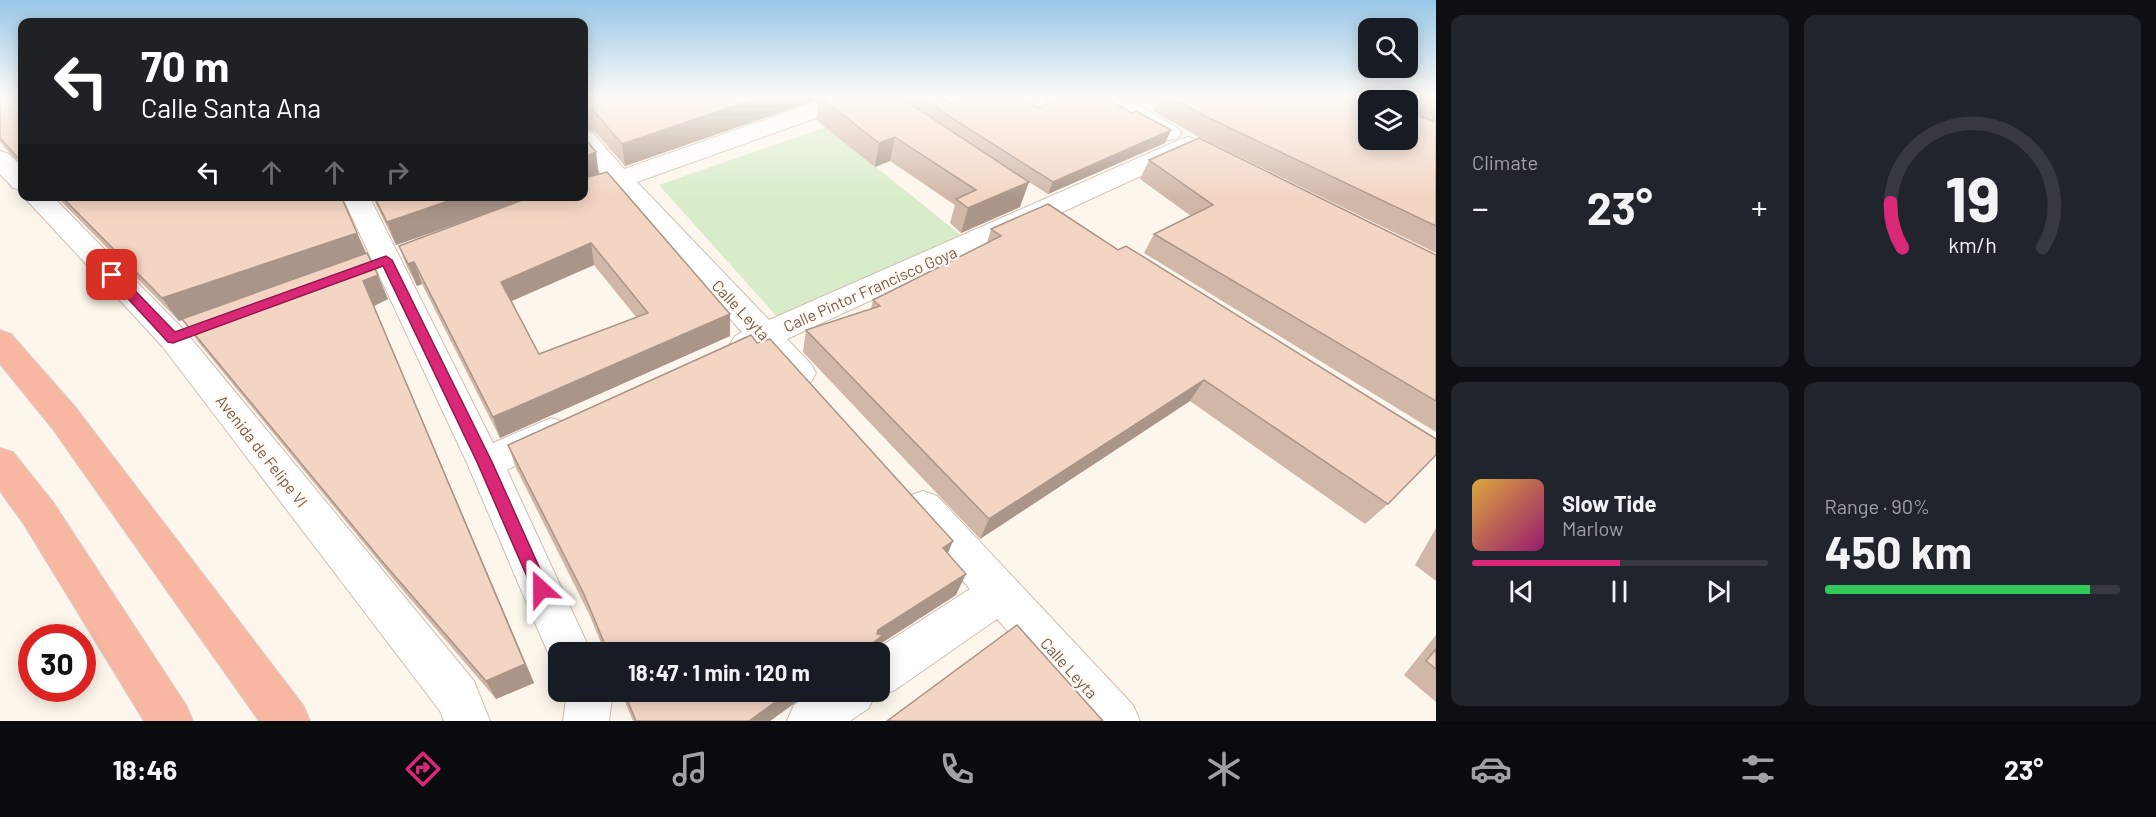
<!DOCTYPE html>
<html lang="en">
<head>
<meta charset="utf-8">
<style>
  body { margin:0; font-family:Barlow,sans-serif; background:#20242c; color:#f1f3f6; height:100vh; display:flex; flex-direction:column; font-size:22px; white-space:nowrap }
  * { box-sizing:border-box; margin:0 }
  p { font-size:20px; color:#9ea1a6 }
  .icon { flex:none; width:33px; height:33px; fill:none; stroke:currentColor; stroke-width:2; stroke-linecap:round; stroke-linejoin:round }
  .map { position:relative; flex:1; overflow:hidden }
  .panel { display:flex; flex-direction:column; gap:15px; padding:15px; background:#0d0f14; width:720px }
  .panel>* { flex:none }
  .top-card { position:absolute; left:18px; top:18px; width:570px; height:183px; border-radius:12px; box-shadow:0 3px 15px #0003; background:#202124; color:#fff; overflow:hidden }
  .controls { position:absolute; left:1358px; top:18px; display:grid; gap:12px }
  .controls a { display:grid; place-items:center; width:60px; height:60px; border-radius:12px; background:#171b24; box-shadow:0 3px 15px #0003; font-size:30px }
  .speed { position:absolute; left:18px; top:624px; display:flex; gap:12px; font-size:30px; font-weight:700; text-align:center }
  .speed>* { display:grid; place-content:center; width:78px; height:78px; border-radius:50%; background:#171b24; box-shadow:0 3px 15px #0003; line-height:1 }
  .speed .limit { border:9px solid #d22; background:#fff; color:#111 }
  .pin { position:absolute; display:grid; place-items:center; width:51px; height:51px; color:#fff; margin:-26px; border-radius:12px; box-shadow:0 3px 9px #0006 }
  .me { position:absolute; width:66px; margin:-33px; rotate:336deg; stroke-linejoin:round; filter:drop-shadow(0 0 4px #0008) }
  .turn { display:flex; align-items:center; gap:21px; height:126px; padding:0 24px; font-size:27px }
  .turn .icon { width:78px; height:78px; stroke-width:2.5 }
  .turn b { display:block; font-size:42px; line-height:51px }
  .lanes { display:flex; align-items:center; height:57px; padding:0 24px; background:#0003; justify-content:center; gap:30px; direction:ltr }
  .lanes .off { opacity:.35 }
  .big { font-size:45px; font-weight:700; line-height:1.1 }
  .panel .tile { flex:1; display:flex; flex-direction:column; justify-content:center; gap:9px; min-width:0; padding:0 21px; border-radius:12px; background:#20242c }
  .panel .dial { align-items:center; gap:0 }
  .dial svg { height:156px; overflow:visible; fill:none; stroke:#363941; stroke-width:7; stroke-linecap:round; text-anchor:middle }
  .dial text { fill:#f1f3f6; stroke:none }
  .song { display:flex; align-items:center; gap:18px }
  .cover { width:72px; height:72px; border-radius:9px; background:linear-gradient(135deg,hsl(40 70% 55%),hsl(320 70% 35%)) }
  .played { height:6px; border-radius:3px; background:linear-gradient(90deg,#db2777 50%,#363941 50%) }
  .keys { display:flex; justify-content:space-around; direction:ltr }
  .heat { display:flex; justify-content:space-between; align-items:center; font-size:33px; direction:ltr }
  .charge { height:9px; border-radius:4px; background:linear-gradient(90deg,#34c759 90%,#363941 0) }
  .panel .tiles { flex:1; display:grid; gap:15px; grid-template-columns:repeat(2,1fr) }
  .trip { position:absolute; left:548px; top:642px; width:342px; height:60px; border-radius:12px; background:#171b24; box-shadow:0 3px 15px #0003; font-weight:700; line-height:60px; text-align:center }
  .tab-bar { display:flex; height:96px; justify-content:space-around; align-items:center; background:#090b0e; color:#9ea1a6 }
  .tab-bar .icon { width:42px; height:42px }
  .tab-bar .current { color:#db2777 }
  .tab-bar b { font-size:27px; color:#f1f3f6 }
  main { display:flex; flex:1; min-height:0 }
  .map>svg:first-child { display:block }
  .green { fill:#d8ecc9 }
  .lines { fill:none; stroke-linecap:round; stroke-linejoin:round }
  .minor-casing { stroke:#d1beb0; stroke-width:2 }
  .highway-casing { stroke:#dad1cd; stroke-width:2 }
  .minor { fill:#fff; fill-rule:evenodd }
  .highway { fill:#f7b7a3; fill-rule:evenodd }
  .wall { fill:#d1b7a8; fill-rule:evenodd }
  .shaded-wall { fill:#aa9588 }
  .building { fill:#f3d5c3; stroke:#aa9588; stroke-width:1.5; fill-rule:evenodd }
  .route { fill:#db2777; stroke:#8e194d; stroke-width:1.5 }
  .labels { text-anchor:middle; stroke-width:4.5; stroke-linejoin:round; paint-order:stroke }
  .street-label { font-size:16px; fill:#7a5c4d; stroke:#fffaf3 }
</style>
</head>
<body>
<main>
<div class="map">
<svg width="1436" height="721" viewBox="0 0 1436 721">
  <rect width="100%" height="100%" fill="#fdf6ec"/>
  <!-- green -->
  <path class="green" d="M826,127L962,236L778,318L659,185Z"/>
  <g class="lines">
    <defs>
      <path id="minor" d="M830,97H864L861,102L637,182L769,320L1179,140L1188,137L1197,140L1201,145L1197,150L787,339L811,364L816,373L811,382C785,390 775,369 760,351L746,356L735,352L730,344L735,336L742,332L615,190L584,200L574,196H584V183L603,176L584,153V131L593,133L624,169Z
        M1094,97H1123L1178,128L1181,133L1178,138L1169,140L1160,138L1097,102Z
        M0,151L9,154L22,167V190L13,188L0,174Z
        M23,196H52L184,330L474,681L490,721H444L440,711L162,346Z
        M342,196H369L493,443L551,418L564,422L569,432L564,442L507,470L591,652H558V669L554,667L467,463Z
        M923,491L937,496L1133,705L1140,721H1086L997,619L895,690L879,696L875,694L869,708L850,721H787L794,705L813,692H879V652H872L970,589L909,520L904,508L909,496Z
        M563,692H609L612,697L609,721H563L566,698Z"/>
      <path id="highway" d="M0,330L11,334L76,408L303,705L310,721H259L52,428L0,364Z
        M0,448L13,452L53,502L186,705L193,721H144L25,526L0,491Z"/>
    </defs>
    <!-- minor casing -->
    <use href="#minor" class="minor-casing"/>
    <!-- highway casing -->
    <use href="#highway" class="highway-casing"/>
    <!-- minor -->
    <use href="#minor" class="minor"/>
    <!-- highway -->
    <use href="#highway" class="highway"/>
  </g>
  <!-- wall -->
  <path class="wall" d="M0,97H22V167L0,142Z
    M584,97H900L902,99L903,97H940L951,104L1132,113L1171,130L1165,143L1048,194L1002,165L1020,207L961,233L950,223L955,205L890,161L875,167L816,120L819,99L625,166L595,132L584,129Z
    M1160,97H1436V253L1199,137L1153,111Z
    M1149,160L1436,255V432L1144,253L1154,234L1191,216L1140,179Z
    M599,174L730,314V336L500,438L422,284L417,286L407,267L399,246L481,216L396,245L372,196H584ZM594,265L636,317L539,354L512,301Z
    M56,196H340L388,299L374,306L534,683L496,699L395,581L199,343L183,320L179,321Z
    M991,229L1388,504L1365,524L1190,401L980,539L803,352L806,330L871,309L873,300L987,243Z
    M508,445L948,554L956,595L880,644L877,652H605L589,614L516,468Z
    M1436,528V581L1415,565Z
    M1436,635V702L1404,675Z
    M621,692H810L770,721H633Z"/>
  <!-- shaded-wall -->
  <path class="shaded-wall" d="M760,97H819V99L625,166L622,144Z
    M1171,130L1165,143L1048,194L1053,182Z
    M895,137L890,161L875,167L879,143Z
    M596,152L599,175L584,181V157Z
    M1029,182L1020,207L961,233L968,208Z
    M463,196H535L396,245L387,222Z
    M357,233L367,256L179,321L162,298Z
    M591,243L594,265L507,303L501,282Z
    M414,262L422,284L417,286L408,264Z
    M378,275L388,299L374,306L534,683L496,699L486,681L363,281Z
    M730,314V336L500,438L493,417Z
    M1204,380L1190,401L980,539L989,519Z
    M953,541L944,563L943,548Z
    M966,574L956,595L880,644L877,652H861L878,630Z
    M789,692H810L770,721H749Z"/>
  <!-- building -->
  <path class="building" d="M0,97H22V162L0,138Z
    M584,97H760L622,144L592,109L584,108Z
    M820,97H900L1029,182L968,208L956,199L976,190L895,137L879,143Z
    M919,97H940L951,104L969,97H1021L1039,108L1058,97H1103L1132,113L1136,111L1171,130L1053,182Z
    M1170,97H1419L1418,98L1419,116L1436,122V226L1209,118ZM1368,100H1407V140H1368Z
    M1424,97H1436V102Z
    M584,137L596,152L584,157Z
    M1199,138L1436,255V401L1154,234L1213,205L1149,160Z
    M607,172L730,314L493,417L414,262L408,264L399,246L533,196H584V178ZM591,243L648,313L539,354L501,282Z
    M61,196H341L357,233L162,298Z
    M374,196H463L387,222Z
    M1048,204L1118,250L1126,246L1436,439V455L1388,504L1204,380L989,519L806,330L880,306L873,300L1001,236L991,229Z
    M367,253L378,275L363,281L525,664L486,681L381,560L182,319Z
    M751,335L757,343L770,339L953,541L943,548L966,574L878,630L877,634L883,635L861,652H608L584,594L508,445Z
    M1017,625L1103,721H887Z
    M1436,649V669L1426,661Z
    M624,692H789L749,721H636Z"/>
  <!-- sky -->
  <linearGradient id="sky" x2="0" y2="1"><stop stop-color="#97c7e8"/><stop offset="0.49" stop-color="#fefbf6"/><stop offset="1" stop-color="#fefbf6" stop-opacity="0"/></linearGradient>
  <rect width="1436" height="198" fill="url(#sky)"/>
  <!-- route -->
  <path class="route" d="M386,256L392,260L492,462L549,589L547,595L541,597L535,595L477,462L383,266L173,343L168,342L106,275L112,271L117,272L175,332Z"/>
  <g class="labels">
    <!-- street labels -->
    <g class="street-label">
      <text transform="translate(870 289) rotate(-24)" y="6">Calle Pintor Francisco Goya</text>
      <text transform="translate(741 310) rotate(47)" y="6">Calle Leyta</text>
      <text transform="translate(262 451) rotate(52)" y="6">Avenida de Felipe VI</text>
      <text transform="translate(1069 668) rotate(48)" y="6">Calle Leyta</text>
    </g>
  </g>
</svg>
<div class="controls">
<a><svg class="icon" aria-label="search" viewBox="0 0 24 24"><circle cx="10" cy="10" r="6"/><path d="M15 15l6 6"/></svg></a>
<a><svg class="icon" aria-label="layers" viewBox="0 0 24 24"><path d="M12 4l9 5-9 5-9-5zM3 14l9 5 9-5"/></svg></a>
</div>
<div class="speed"><div class="limit">30</div></div>
<div class="pin" style="left:112px;top:275px;background:#d93025"><svg class="icon" aria-label="arrive" viewBox="0 0 24 24"><path d="M6 21V4h12l-3 4 3 4H6"/></svg></div>
<svg class="me" style="left:541px;top:589px" viewBox="-20 -20 40 40"><path d="M0-17L14 15 0 8-14 15z" fill="#db2777" stroke="#fff" stroke-width="4"/></svg>
<div class="trip">18:47 · 1 min · 120 m</div>
<div class="top-card">
<div class="turn"><svg class="icon" aria-label="left" viewBox="0 0 24 24"><path d="M17 20v-9H6M10 6l-5 5 5 5"/></svg><div><b>70 m</b>Calle Santa Ana</div></div>
<div class="lanes"><svg class="icon" aria-label="left" viewBox="0 0 24 24"><path d="M17 20v-9H6M10 6l-5 5 5 5"/></svg><svg class="icon off" aria-label="ahead" viewBox="0 0 24 24"><path d="M12 20V5M6 11l6-6 6 6"/></svg><svg class="icon off" aria-label="ahead" viewBox="0 0 24 24"><path d="M12 20V5M6 11l6-6 6 6"/></svg><svg class="icon off" aria-label="right" viewBox="0 0 24 24"><path d="M7 20v-9h11M14 6l5 5-5 5"/></svg></div>
</div>
</div>
<section class="panel">
<div class="tiles">
<div class="tile"><p>Climate</p>
<div class="heat"><a>−</a><b class="big">23°</b><a>+</a></div>
</div>
<div class="tile dial"><svg viewBox="0 0 100 80">
<path d="M14 69A42 42 0 1 1 86 69"/>
<path d="M14 69A42 42 0 0 1 8 46" stroke="#db2777"/>
<text x="50" y="56" font-size="32" font-weight="700">19</text>
<text x="50" y="72" font-size="11">km/h</text>
</svg></div>
<div class="tile">
<div class="song"><i class="cover"></i><div><b>Slow Tide</b><p>Marlow</p></div></div>
<div class="played"></div>
<div class="keys"><svg class="icon" aria-label="previous" viewBox="0 0 24 24"><path d="M18 5L8 12l10 7zM5 5v14"/></svg><svg class="icon" aria-label="pause" viewBox="0 0 24 24"><path d="M8 5v14M16 5v14"/></svg><svg class="icon" aria-label="next" viewBox="0 0 24 24"><path d="M6 5l10 7-10 7zM19 5v14"/></svg></div>
</div>
<div class="tile"><p>Range · 90%</p><b class="big">450 km</b><div class="charge"></div></div>
</div>
</section>
</main>
<nav class="tab-bar">
<b>18:46</b>
<svg class="icon current" aria-label="directions" viewBox="0 0 24 24"><path d="M12 3l9 9-9 9-9-9zM9 14v-3h6M13 9l2 2-2 2"/></svg>
<svg class="icon" aria-label="music" viewBox="0 0 24 24"><path d="M9 18V5l10-2v13"/><circle cx="6" cy="18" r="3"/><circle cx="16" cy="16" r="3"/></svg>
<svg class="icon" aria-label="phone" viewBox="0 0 24 24"><path d="M5 4h4l2 5-3 2q2 4 5 5l2-3 5 2v4C11 20 4 13 5 4z"/></svg>
<svg class="icon" aria-label="climate" viewBox="0 0 24 24"><path d="M12 3v18M4 7l16 10M4 17L20 7"/></svg>
<svg class="icon" aria-label="car" viewBox="0 0 24 24"><path d="M5 17H2v-5l4-1 3-4h7l3 4 3 1v5h-3M9 17h6M6 11h13"/><circle cx="7" cy="17" r="2"/><circle cx="17" cy="17" r="2"/></svg>
<svg class="icon" aria-label="filters" viewBox="0 0 24 24"><path d="M4 7h16M4 17h16"/><circle cx="9" cy="7" r="2"/><circle cx="15" cy="17" r="2"/></svg>
<b>23°</b>
</nav>
</body>
</html>
